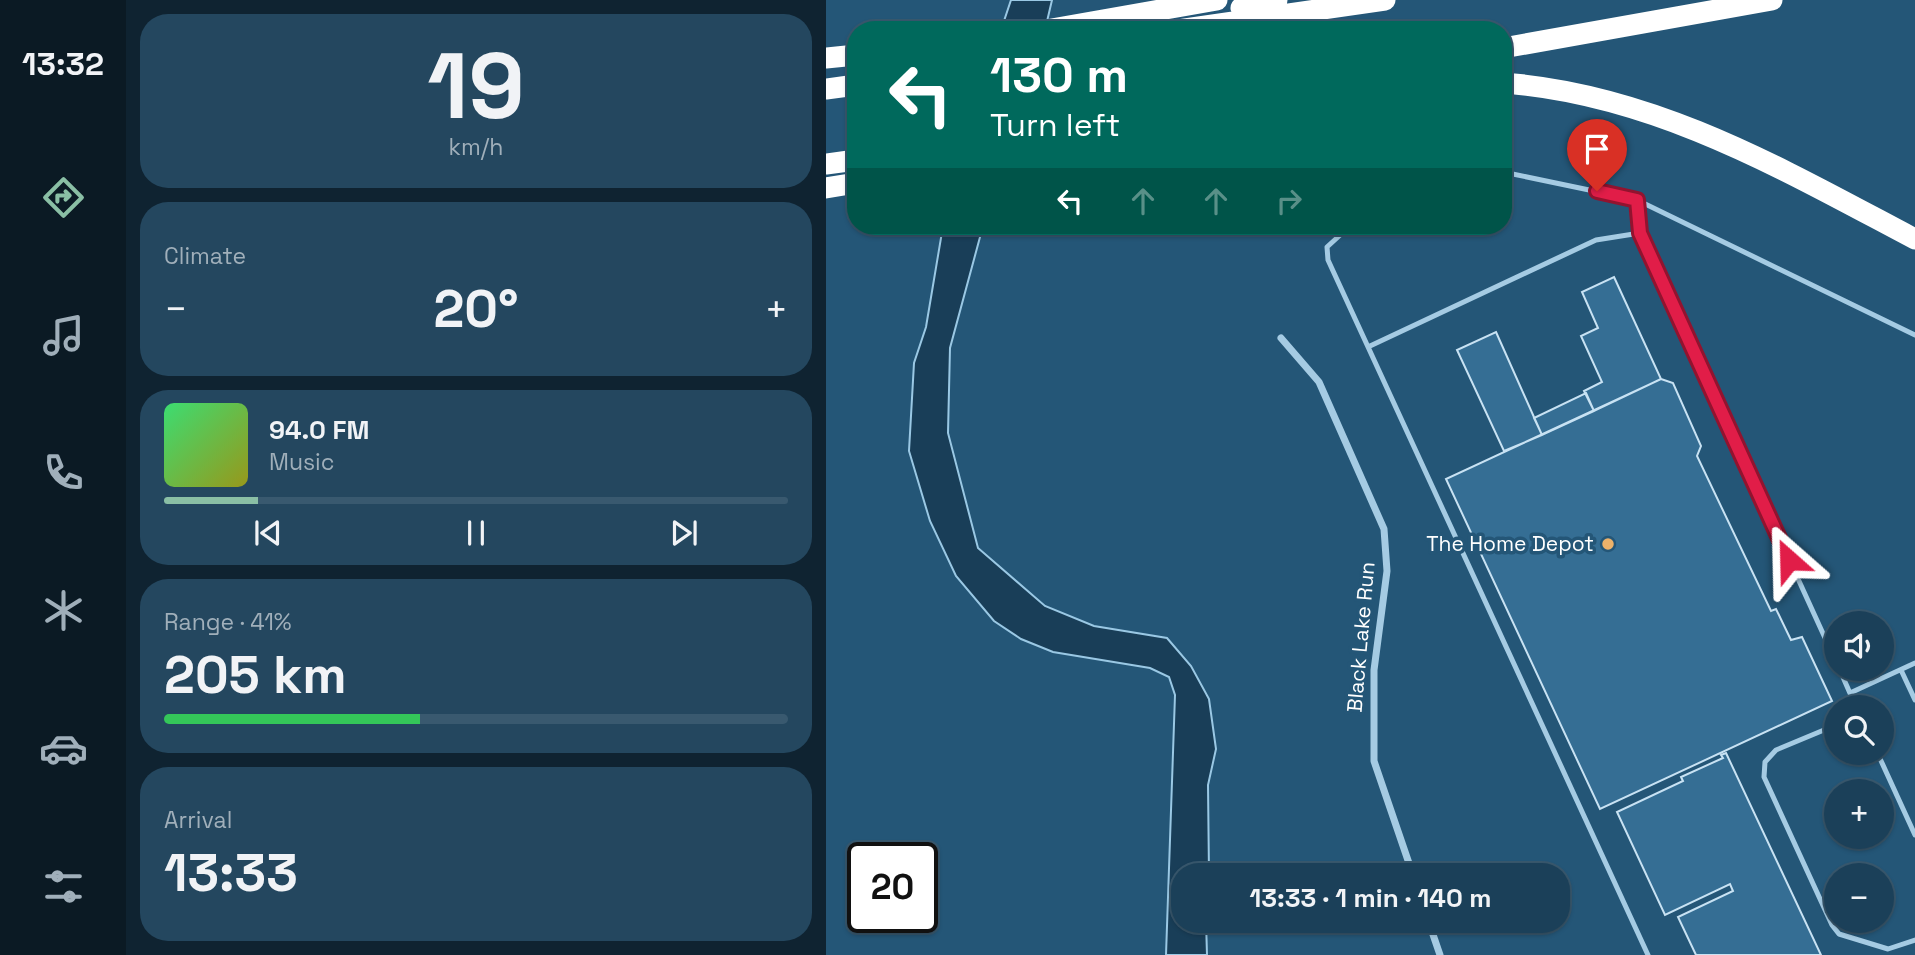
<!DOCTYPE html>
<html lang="en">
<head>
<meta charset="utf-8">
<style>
  body { margin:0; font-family:"Space Grotesk",sans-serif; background:#24475f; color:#f1f3f6; height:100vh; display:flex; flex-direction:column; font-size:26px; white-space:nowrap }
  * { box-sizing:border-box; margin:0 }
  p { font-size:23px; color:#a0afba }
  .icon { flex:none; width:38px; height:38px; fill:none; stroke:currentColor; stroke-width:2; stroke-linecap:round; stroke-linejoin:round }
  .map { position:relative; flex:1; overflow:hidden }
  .details { display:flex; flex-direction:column; gap:14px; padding:14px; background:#0f2331; width:700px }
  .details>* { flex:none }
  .guide { position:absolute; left:21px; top:21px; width:665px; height:214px; border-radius:28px; box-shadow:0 2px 5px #0004,0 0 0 2px #39596f; background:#00695c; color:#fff; overflow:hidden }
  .controls { position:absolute; left:998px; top:611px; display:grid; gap:14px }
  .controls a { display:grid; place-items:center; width:70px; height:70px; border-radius:50%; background:#1b4059; box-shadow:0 2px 5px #0004,0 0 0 2px #39596f; font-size:35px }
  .speed { position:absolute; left:21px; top:842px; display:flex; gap:14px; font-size:35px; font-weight:700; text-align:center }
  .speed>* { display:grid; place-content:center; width:91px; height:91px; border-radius:50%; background:#1b4059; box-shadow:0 2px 5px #0004,0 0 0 2px #39596f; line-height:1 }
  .speed .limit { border:4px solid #111; border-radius:10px; background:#fff; color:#111 }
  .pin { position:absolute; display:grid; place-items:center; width:60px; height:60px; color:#fff; margin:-72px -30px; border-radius:50% 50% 50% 0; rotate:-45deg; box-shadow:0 0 7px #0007 }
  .pin .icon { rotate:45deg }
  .me { position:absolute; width:77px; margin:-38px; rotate:335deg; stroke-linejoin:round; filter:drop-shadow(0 0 5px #0008) }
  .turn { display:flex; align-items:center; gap:24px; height:147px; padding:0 28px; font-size:32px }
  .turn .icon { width:91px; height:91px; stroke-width:2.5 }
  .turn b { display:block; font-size:49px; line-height:60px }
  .lanes { display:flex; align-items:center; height:66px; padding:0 28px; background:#0003; justify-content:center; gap:35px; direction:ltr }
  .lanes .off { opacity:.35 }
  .big { font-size:52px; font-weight:700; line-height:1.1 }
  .details .widget { flex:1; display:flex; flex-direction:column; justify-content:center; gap:10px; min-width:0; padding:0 24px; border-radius:28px; background:#24475f }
  .details .dial { align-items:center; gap:0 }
  .dial b { font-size:91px; line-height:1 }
  .song { display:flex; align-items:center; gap:21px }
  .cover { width:84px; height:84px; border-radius:10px; background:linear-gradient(135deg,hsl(140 70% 55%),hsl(60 70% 35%)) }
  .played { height:7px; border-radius:4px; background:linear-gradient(90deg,#8abfa5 15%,#39596f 15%) }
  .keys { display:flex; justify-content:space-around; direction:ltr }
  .heat { display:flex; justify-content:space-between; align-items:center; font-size:38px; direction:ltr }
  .charge { height:10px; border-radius:5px; background:linear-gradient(90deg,#34c759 41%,#39596f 0) }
  .trip { position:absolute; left:345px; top:863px; width:399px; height:70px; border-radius:28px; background:#1b4059; box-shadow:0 2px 5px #0004,0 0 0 2px #39596f; font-weight:700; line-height:70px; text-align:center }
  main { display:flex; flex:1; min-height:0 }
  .tabs { display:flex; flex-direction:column; width:126px; justify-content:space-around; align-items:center; background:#0b1a24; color:#a0afba }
  .tabs .icon { width:49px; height:49px }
  .tabs .active { color:#8abfa5 }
  .tabs b { font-size:32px; color:#f1f3f6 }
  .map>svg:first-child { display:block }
  .water { fill:#193e58; stroke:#9ac8e4; stroke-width:2 }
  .building { fill:#356e94; stroke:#c8e2f3; stroke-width:2 }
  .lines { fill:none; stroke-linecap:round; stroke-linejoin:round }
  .service { stroke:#a5cbe3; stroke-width:5 }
  .minor { stroke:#a5cbe3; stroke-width:7 }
  .motorway { stroke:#fff; stroke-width:21 }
  .route-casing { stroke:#92132f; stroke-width:18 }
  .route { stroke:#e11d48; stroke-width:12 }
  .poi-dot { fill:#edb26a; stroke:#245677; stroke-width:2.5 }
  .labels { text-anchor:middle; stroke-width:7; stroke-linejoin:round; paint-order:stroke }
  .poi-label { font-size:21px; fill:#fff; stroke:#245677; text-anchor:end }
  .street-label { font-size:21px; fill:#fff; stroke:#245677 }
</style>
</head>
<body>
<main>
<nav class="tabs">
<b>13:32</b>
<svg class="icon active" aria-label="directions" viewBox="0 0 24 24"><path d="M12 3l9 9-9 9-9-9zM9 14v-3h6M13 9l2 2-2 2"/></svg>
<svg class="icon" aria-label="music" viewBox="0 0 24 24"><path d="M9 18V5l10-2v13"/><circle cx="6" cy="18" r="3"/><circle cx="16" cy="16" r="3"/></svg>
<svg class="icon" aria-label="phone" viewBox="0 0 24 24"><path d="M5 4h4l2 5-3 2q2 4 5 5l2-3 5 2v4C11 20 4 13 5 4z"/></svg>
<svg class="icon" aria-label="climate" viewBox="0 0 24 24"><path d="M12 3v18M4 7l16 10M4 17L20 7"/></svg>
<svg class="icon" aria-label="car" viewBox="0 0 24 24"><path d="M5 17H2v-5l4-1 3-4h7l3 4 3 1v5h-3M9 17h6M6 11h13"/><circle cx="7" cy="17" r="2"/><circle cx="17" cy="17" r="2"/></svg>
<svg class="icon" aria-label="filters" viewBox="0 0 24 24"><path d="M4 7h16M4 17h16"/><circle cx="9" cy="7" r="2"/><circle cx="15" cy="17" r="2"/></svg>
</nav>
<section class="details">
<div class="widget dial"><b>19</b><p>km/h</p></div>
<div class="widget"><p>Climate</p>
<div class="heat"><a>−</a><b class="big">20°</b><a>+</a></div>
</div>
<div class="widget">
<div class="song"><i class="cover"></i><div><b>94.0 FM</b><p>Music</p></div></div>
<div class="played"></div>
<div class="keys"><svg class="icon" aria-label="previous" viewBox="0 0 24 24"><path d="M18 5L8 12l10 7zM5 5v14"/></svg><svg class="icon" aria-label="pause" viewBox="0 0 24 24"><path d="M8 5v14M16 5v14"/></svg><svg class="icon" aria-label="next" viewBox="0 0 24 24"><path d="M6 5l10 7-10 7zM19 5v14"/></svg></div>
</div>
<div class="widget"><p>Range · 41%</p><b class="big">205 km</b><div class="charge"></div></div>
<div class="widget"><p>Arrival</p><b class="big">13:33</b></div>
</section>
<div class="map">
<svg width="1089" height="955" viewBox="0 0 1089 955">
  <rect width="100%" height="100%" fill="#245677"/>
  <!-- water -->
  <path class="water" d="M185,0H226L219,30H175Z
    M117,226H157L124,348L122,433L152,548L219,606L268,626L341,638L365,666L383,699L390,749L382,785L383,875H357V920L380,921L381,955H340L349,695L343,677L324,668L227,652L195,639L168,621L130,576L104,521L83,451L88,363L100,327Z"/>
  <!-- building -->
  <path class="building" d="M788,277L835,379L768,411L758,391L776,382L755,336L772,328L756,292Z
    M670,332L716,435L678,451L631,350Z
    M835,379L847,383L875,446L871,456L945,611L950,609L965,640L976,637L1006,701L774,809L620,479Z
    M760,393L768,411L716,435L708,418Z
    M900,753L995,955H870L852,917L907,891L904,884L839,915L791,812L857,781L855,777L897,758L895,755Z"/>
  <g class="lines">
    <!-- service -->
    <path class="service" d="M677,172L811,200L1089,335
      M811,200L814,233L1010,662
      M524,226L501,247L502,260L822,955
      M544,346L770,240L814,233
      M1013,668L1030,707
      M1075,670L1089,700
      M1024,693L1089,663
      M1010,725L950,750L939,762L938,777L1006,925L1013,934L1062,949L1089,940
      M1051,752L1089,835"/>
    <!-- minor -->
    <path class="minor" d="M455,338L493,382L558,529L561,571L548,670V761L587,875
      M602,920L614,955"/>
    <!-- motorway -->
    <path class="motorway" d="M415,8L451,0
      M220,30L391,0
      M352,30L559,0
      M677,48L946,0
      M0,58L30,55
      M677,83C829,94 958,170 1089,239
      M0,89L30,85
      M0,164L30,160
      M0,188L30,183"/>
  </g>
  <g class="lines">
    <defs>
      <path id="route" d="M771,191L811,200L814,233L963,560"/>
    </defs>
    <!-- route casing -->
    <use href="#route" class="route-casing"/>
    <!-- route -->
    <use href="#route" class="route"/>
  </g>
  <!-- markers -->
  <circle class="poi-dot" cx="782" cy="544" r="7"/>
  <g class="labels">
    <!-- poi labels -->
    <g class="poi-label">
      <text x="768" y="551">The Home Depot</text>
    </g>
    <!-- street labels -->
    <g class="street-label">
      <text transform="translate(535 637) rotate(-85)" y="7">Black Lake Run</text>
    </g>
  </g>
</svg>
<div class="controls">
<a><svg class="icon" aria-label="sound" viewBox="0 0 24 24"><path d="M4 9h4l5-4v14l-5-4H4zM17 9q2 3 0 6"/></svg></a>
<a><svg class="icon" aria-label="search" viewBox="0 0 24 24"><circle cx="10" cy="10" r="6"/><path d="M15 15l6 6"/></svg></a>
<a>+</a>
<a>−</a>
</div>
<div class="speed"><div class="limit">20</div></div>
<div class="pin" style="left:771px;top:191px;background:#d93025"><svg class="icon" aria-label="arrive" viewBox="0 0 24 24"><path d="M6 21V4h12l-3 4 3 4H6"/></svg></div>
<svg class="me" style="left:963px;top:560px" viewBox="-20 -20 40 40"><path d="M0-17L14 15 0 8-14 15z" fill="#e11d48" stroke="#fff" stroke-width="4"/></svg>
<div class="trip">13:33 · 1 min · 140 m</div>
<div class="guide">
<div class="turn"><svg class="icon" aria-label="left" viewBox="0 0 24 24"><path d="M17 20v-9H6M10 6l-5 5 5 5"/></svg><div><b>130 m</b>Turn left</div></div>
<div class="lanes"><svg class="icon" aria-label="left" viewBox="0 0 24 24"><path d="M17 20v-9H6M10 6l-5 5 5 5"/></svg><svg class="icon off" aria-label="ahead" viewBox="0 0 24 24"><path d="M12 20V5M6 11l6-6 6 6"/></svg><svg class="icon off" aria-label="ahead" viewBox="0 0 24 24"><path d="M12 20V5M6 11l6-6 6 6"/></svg><svg class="icon off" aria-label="right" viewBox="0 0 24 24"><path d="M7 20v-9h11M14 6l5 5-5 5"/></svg></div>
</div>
</div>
</main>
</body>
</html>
